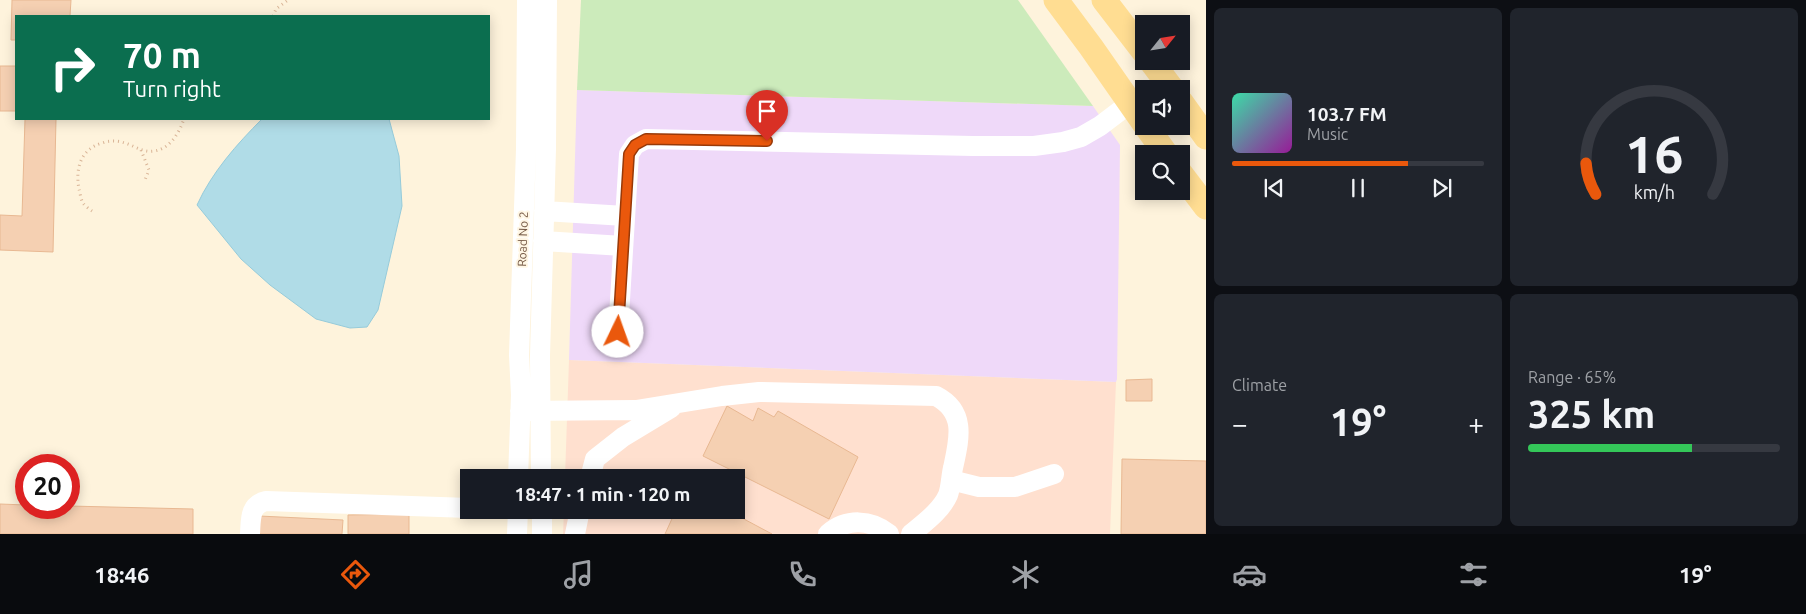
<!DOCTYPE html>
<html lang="en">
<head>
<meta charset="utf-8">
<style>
  body { margin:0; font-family:Ubuntu,sans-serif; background:#20242c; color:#f1f3f6; height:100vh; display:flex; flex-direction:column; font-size:19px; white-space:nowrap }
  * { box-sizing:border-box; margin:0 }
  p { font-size:16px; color:#9ea1a6 }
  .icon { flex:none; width:28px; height:28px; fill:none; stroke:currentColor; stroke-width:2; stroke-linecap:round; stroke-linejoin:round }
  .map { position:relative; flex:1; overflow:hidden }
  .sheet { display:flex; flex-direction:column; gap:8px; padding:8px; background:#0d0f14; width:600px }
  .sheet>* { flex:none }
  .top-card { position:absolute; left:15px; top:15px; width:475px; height:105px; border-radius:0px; box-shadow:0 2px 12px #0003; background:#0b6e4f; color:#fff; overflow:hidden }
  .needle { width:32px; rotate:60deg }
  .buttons { position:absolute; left:1135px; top:15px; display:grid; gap:10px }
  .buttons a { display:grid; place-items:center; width:55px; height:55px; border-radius:0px; background:#171b24; box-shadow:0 2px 12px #0003; font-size:25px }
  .speed { position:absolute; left:15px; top:454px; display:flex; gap:10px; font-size:25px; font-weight:700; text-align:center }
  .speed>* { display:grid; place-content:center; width:65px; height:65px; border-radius:50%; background:#171b24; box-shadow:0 2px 12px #0003; line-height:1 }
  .speed .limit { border:8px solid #d22; background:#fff; color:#111 }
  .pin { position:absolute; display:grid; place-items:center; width:42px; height:42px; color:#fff; margin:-51px -21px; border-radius:50% 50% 50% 0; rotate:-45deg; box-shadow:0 0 5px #0007 }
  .pin .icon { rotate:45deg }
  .me { position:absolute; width:55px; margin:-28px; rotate:3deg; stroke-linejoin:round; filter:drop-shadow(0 0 4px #0008) }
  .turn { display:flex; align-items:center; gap:18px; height:105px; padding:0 25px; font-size:22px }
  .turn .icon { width:65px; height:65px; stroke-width:2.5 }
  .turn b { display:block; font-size:35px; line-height:42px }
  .big { font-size:38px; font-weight:700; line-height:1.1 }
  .sheet .tile { flex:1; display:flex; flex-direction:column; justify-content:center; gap:8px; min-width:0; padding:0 18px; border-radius:8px; background:#20242c }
  .sheet .dial { align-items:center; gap:0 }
  .dial svg { height:130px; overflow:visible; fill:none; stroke:#363941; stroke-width:7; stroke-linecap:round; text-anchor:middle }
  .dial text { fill:#f1f3f6; stroke:none }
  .song { display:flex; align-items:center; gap:15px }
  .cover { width:60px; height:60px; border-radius:8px; background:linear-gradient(135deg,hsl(160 70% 55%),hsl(300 70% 35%)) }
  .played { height:5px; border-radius:2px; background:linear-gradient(90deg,#ea580c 70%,#363941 70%) }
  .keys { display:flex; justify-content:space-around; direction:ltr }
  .heat { display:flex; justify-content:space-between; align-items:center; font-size:28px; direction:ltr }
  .charge { height:8px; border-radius:4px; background:linear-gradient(90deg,#34c759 65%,#363941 0) }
  .sheet .tiles { flex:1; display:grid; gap:8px; grid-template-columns:repeat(2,1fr) }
  .trip { position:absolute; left:460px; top:469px; width:285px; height:50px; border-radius:0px; background:#171b24; box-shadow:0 2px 12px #0003; font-weight:700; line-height:50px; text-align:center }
  .dock { display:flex; height:80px; justify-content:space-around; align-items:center; background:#090b0e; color:#9ea1a6 }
  .dock .icon { width:35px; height:35px }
  .dock .on { color:#ea580c }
  .dock b { font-size:22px; color:#f1f3f6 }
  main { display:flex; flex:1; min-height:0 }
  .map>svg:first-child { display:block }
  .commercial { fill:#ffe0cf }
  .education { fill:#efd9f9 }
  .green { fill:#ccebbb }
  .water { fill:#b0dce7; stroke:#96cbda }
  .building { fill:#f5d0b2; stroke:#e8b892 }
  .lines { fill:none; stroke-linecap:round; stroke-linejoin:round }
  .path { stroke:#d9b496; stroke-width:3; stroke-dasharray:1 4; stroke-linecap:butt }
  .minor { stroke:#fff; stroke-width:20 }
  .major { stroke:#ffdd92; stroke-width:25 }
  .route-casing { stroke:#983908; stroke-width:12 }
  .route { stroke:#ea580c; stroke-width:9 }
  .labels { text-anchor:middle; stroke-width:4; stroke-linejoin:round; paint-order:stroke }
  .street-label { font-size:12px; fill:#745844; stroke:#fff6e4 }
</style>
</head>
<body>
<main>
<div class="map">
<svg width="1206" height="534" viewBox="0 0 1206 534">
  <rect width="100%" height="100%" fill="#fef3dc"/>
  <!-- commercial -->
  <path class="commercial" d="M569,360L1116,382L1110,534H563L564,510H736V478L565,477Z"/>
  <!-- education -->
  <path class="education" d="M577,90L1093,106L1120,145L1117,379L1116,382L569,360Z"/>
  <!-- green -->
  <path class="green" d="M581,0H1018L1093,106L577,90Z"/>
  <!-- water -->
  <path class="water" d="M262,119H389L399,156L402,206L378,310L367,327L350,328L316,319L270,285L241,259L197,205C212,172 237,144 262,119Z"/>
  <!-- building -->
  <path class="building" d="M12,0H71L70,16H16V40H11Z
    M0,66H16V111H0Z
    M25,119H56L53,252L0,250V215L22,216Z
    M1152,379V401H1126V380Z
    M727,406L753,421L758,408L774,417L778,411L858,457L829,519L703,456Z
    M1122,459L1206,461V534H1121Z
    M0,504L26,505V508H69V506L193,509V534H0Z
    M676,510H727L772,534H665Z
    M409,514V534H348V515Z
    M259,516L343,520L342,534H259Z"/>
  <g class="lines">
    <!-- path -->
    <path class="path" d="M273,16L276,9L288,0
      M141,150L149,170L145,180
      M92,211C89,209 85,206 83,203C81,200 80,193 79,189C75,168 81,149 102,143C126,135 137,154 154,151C170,149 179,133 184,119"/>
    <!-- minor -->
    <path class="minor" d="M544,211L625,216
      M543,241L623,246
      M618,332L629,154L635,145L646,139L973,146H1034L1063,142L1081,137L1100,126L1129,104
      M520,411L636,410L722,396L759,392L936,396C967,412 959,440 953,468C951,476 951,487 948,495C941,511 924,523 911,534
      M518,478L521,395L519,355L526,149L527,0
      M541,478L540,356L546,149L547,0
      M590,478L595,459L623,437L671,408
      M951,480L979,487H1015L1054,474
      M542,510V534
      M250,534C251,520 249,505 266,501L469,508
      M517,534L518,510
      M575,534L580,510
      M828,534C846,518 871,519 889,534"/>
    <!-- major -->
    <path class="major" d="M1056,0L1091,47L1144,123
      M1104,0L1144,52
      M1151,61L1172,89
      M1181,102L1206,137
      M1146,126L1166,154
      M1181,174L1206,207"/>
  </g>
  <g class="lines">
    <defs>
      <path id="route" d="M618,332L629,154L635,145L646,139L767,141"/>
    </defs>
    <!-- route casing -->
    <use href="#route" class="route-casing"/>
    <!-- route -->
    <use href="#route" class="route"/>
  </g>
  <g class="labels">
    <!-- street labels -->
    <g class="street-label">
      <text transform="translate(523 239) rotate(-88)" y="4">Road No 2</text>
    </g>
  </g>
</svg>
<div class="buttons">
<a><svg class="needle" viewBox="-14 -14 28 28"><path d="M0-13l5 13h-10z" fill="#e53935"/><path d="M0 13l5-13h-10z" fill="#9ea1a6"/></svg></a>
<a><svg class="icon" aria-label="sound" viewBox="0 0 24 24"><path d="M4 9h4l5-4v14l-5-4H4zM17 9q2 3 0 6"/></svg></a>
<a><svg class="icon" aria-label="search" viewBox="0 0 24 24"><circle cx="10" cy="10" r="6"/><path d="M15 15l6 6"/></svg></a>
</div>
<div class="speed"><div class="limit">20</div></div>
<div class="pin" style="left:767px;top:141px;background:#d93025"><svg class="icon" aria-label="arrive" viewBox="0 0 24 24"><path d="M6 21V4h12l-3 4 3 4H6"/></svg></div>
<svg class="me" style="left:618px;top:332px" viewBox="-20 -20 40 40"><circle r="19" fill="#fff"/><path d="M0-13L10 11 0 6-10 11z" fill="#ea580c"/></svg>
<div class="trip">18:47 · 1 min · 120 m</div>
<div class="top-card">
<div class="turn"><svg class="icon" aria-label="right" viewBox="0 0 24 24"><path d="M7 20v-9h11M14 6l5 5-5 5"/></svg><div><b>70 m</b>Turn right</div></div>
</div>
</div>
<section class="sheet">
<div class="tiles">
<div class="tile">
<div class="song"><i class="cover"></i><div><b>103.7 FM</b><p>Music</p></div></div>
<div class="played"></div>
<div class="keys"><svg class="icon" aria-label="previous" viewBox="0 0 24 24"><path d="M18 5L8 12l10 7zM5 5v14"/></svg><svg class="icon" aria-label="pause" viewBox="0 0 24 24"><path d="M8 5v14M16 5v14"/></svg><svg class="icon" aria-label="next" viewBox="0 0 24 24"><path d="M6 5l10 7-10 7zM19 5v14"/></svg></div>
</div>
<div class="tile dial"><svg viewBox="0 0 100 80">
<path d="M14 69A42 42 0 1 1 86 69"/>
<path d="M14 69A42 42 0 0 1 8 50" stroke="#ea580c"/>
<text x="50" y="56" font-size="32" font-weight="700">16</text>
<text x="50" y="72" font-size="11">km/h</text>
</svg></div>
<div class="tile"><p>Climate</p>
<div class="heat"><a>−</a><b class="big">19°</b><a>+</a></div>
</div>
<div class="tile"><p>Range · 65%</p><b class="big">325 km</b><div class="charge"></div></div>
</div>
</section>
</main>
<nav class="dock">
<b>18:46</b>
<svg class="icon on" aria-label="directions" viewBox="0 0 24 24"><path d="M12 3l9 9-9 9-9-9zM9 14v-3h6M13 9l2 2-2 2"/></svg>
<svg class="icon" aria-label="music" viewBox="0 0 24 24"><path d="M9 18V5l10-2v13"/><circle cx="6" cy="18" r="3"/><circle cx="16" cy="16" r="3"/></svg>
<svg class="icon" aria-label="phone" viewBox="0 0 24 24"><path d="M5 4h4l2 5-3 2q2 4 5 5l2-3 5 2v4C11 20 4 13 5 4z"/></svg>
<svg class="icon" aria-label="climate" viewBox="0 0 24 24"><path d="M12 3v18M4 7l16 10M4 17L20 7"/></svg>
<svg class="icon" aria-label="car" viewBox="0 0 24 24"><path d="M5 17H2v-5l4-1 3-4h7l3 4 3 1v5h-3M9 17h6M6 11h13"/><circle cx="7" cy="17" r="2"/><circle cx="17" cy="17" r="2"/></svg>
<svg class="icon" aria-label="filters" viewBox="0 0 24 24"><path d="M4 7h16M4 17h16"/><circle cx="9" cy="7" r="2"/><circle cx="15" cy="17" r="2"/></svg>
<b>19°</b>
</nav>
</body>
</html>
